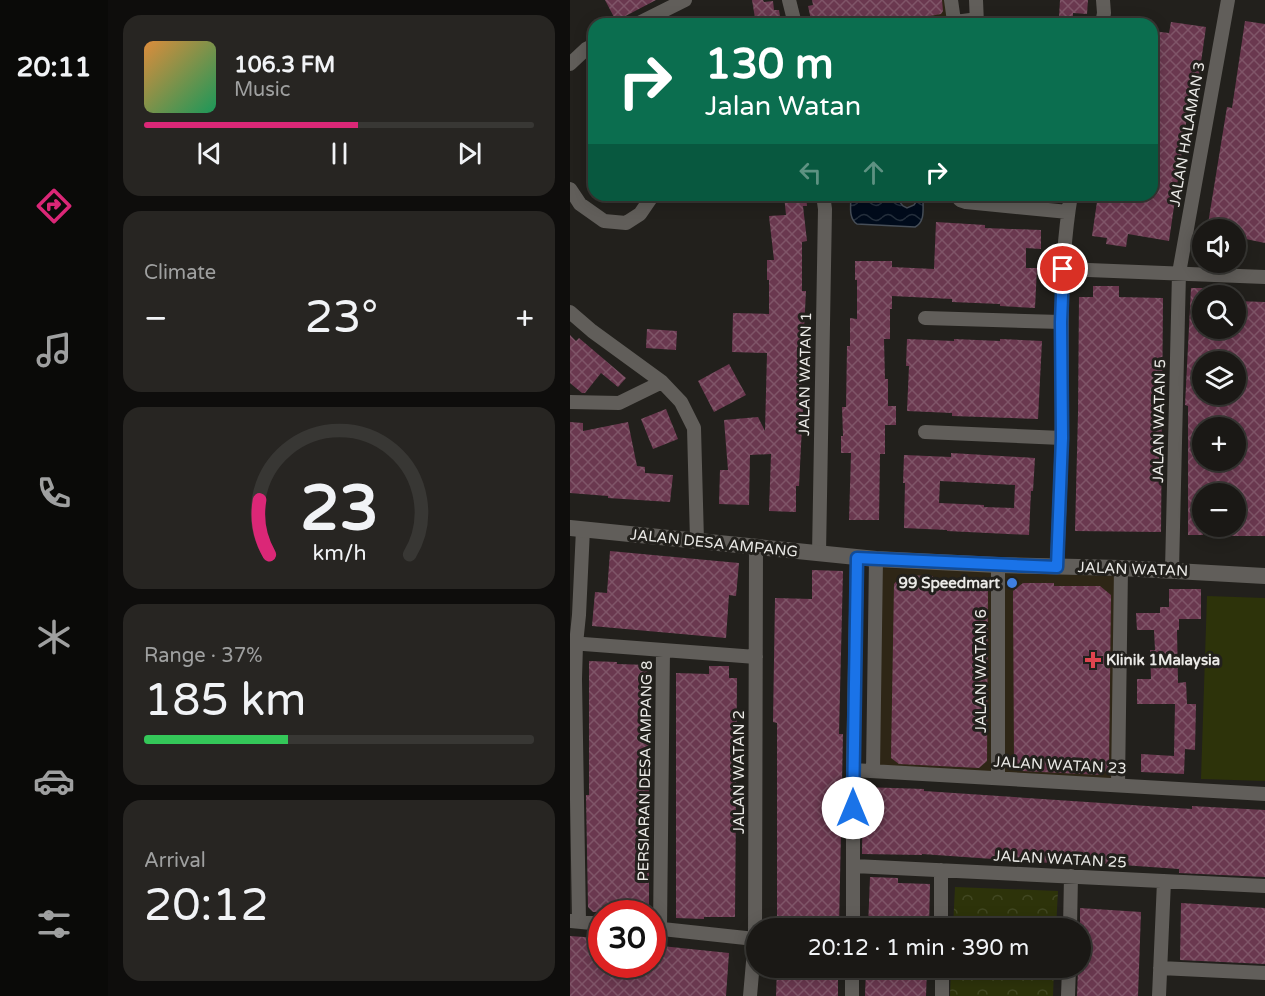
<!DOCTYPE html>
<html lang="en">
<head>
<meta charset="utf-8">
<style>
  body { margin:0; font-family:"Varela Round",sans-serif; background:#272522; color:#f1f3f6; height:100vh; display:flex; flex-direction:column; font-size:22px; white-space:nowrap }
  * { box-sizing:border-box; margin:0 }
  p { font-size:20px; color:#9fa0a0 }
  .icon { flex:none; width:33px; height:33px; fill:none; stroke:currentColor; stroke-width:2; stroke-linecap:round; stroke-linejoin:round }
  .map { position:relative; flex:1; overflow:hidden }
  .side { display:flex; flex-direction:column; gap:15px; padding:15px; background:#0e0d0c; width:462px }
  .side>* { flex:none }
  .guide { position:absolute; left:18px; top:18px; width:570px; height:183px; border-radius:18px; box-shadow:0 3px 15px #0003,0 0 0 2px #383734; background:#0b6e4f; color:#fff; overflow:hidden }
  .tools { position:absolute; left:622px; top:219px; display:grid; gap:12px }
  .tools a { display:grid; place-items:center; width:54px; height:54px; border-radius:50%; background:#1a1815; box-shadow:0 3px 15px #0003,0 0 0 2px #383734; font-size:30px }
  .speed { position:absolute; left:18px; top:900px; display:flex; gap:12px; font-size:30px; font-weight:700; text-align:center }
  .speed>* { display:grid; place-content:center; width:78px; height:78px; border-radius:50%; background:#1a1815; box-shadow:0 3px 15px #0003,0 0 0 2px #383734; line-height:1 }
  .speed .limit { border:9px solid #d22; background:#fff; color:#111 }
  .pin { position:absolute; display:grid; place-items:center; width:51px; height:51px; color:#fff; margin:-26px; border:3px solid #fff; border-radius:50%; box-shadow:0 2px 6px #0007 }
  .me { position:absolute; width:66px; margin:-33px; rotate:0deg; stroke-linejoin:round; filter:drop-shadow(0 0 4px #0008) }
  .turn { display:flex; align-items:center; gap:21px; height:126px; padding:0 18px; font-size:27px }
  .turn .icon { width:78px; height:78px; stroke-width:2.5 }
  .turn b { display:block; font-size:42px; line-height:51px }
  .lanes { display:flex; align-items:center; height:57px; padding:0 18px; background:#0003; justify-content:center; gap:30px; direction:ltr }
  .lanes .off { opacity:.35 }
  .big { font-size:45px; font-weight:600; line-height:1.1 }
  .side .tile { flex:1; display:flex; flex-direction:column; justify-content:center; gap:9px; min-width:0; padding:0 21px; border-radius:18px; background:#272522 }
  .side .dial { align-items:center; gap:0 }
  .dial svg { height:156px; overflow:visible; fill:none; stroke:#383734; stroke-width:7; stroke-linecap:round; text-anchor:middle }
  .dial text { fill:#f1f3f6; stroke:none }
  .song { display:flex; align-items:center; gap:18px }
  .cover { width:72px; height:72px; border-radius:9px; background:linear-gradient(135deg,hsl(30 70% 55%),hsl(150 70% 35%)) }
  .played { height:6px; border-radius:3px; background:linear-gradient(90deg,#db2777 55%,#383734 55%) }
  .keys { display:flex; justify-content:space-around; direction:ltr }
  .heat { display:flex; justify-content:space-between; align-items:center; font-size:33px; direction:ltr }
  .charge { height:9px; border-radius:4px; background:linear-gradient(90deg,#34c759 37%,#383734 0) }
  .trip { position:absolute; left:176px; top:918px; width:345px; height:60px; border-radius:30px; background:#1a1815; box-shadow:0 3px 15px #0003,0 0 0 2px #383734; font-weight:600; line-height:60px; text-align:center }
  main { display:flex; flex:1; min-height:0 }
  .tabs { display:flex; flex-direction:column; width:108px; justify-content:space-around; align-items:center; background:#0a0a08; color:#9fa0a0 }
  .tabs .icon { width:42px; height:42px }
  .tabs .selected { color:#db2777 }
  .tabs b { font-size:27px; color:#f1f3f6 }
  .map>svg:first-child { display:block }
  .commercial { fill:#2e2616 }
  .grass { fill:#2d330a }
  .park { fill:url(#park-crowns) }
  .water { fill:url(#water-waves); stroke:#464e58; stroke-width:1.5 }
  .building { fill:url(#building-cross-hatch); fill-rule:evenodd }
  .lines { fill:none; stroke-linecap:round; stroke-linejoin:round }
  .minor { stroke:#615e5a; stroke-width:14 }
  .tertiary { stroke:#615e5a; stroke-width:16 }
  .route-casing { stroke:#114b97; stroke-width:15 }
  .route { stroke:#1a73e8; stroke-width:10 }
  .shop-dot { fill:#3f7fe0; stroke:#22201c; stroke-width:2 }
  .health-dot { fill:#e0444e; stroke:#22201c; stroke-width:2 }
  .labels { text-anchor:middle; stroke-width:6; stroke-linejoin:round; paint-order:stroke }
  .street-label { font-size:15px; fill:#eae9e6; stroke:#22201c }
  .poi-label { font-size:15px; font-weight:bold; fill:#eae9e6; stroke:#22201c; text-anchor:end }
</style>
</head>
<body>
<main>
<nav class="tabs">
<b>20:11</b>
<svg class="icon selected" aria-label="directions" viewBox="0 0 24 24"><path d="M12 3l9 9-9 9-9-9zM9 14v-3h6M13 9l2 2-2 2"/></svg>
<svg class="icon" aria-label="music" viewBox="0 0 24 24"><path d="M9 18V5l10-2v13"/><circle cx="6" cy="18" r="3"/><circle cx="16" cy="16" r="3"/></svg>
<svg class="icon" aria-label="phone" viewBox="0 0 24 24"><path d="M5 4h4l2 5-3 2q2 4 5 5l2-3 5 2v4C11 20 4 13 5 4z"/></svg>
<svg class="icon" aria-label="climate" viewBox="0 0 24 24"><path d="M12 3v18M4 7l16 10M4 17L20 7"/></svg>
<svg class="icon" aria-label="car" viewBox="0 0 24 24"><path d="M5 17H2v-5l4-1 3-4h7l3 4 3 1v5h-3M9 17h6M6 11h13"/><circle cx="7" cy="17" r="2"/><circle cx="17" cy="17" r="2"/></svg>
<svg class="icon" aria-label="filters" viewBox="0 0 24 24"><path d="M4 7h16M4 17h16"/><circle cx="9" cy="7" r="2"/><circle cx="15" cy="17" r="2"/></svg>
</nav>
<section class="side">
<div class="tile">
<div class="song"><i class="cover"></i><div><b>106.3 FM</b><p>Music</p></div></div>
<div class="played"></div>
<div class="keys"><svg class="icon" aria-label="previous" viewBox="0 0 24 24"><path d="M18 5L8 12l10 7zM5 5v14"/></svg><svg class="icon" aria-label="pause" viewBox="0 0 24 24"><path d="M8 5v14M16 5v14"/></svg><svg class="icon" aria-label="next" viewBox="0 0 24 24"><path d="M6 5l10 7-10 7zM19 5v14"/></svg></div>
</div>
<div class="tile"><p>Climate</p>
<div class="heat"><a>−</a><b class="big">23°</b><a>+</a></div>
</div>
<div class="tile dial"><svg viewBox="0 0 100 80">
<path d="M14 69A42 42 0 1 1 86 69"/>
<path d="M14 69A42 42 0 0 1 9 41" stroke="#db2777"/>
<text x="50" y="56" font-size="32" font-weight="700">23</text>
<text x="50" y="72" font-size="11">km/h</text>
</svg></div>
<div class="tile"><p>Range · 37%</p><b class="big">185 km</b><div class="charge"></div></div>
<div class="tile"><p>Arrival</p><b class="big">20:12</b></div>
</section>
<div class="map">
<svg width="695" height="996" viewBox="0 0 695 996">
  <defs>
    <pattern id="park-crowns" width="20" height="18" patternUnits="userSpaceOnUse" patternTransform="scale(1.5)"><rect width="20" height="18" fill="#2d330a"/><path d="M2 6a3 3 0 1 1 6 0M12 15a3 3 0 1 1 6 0" fill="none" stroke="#414722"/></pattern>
    <pattern id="water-waves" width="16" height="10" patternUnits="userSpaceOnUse" patternTransform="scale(1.5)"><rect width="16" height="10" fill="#000b1b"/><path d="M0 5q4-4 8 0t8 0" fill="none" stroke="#252f3c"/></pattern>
    <pattern id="building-cross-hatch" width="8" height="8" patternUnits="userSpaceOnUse" patternTransform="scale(1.5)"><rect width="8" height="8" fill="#6a384f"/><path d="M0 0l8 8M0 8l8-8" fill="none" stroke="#7f5568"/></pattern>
  </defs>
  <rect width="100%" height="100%" fill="#22201c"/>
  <!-- commercial -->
  <path class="commercial" d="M324,0H376L379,18L349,24H329Z
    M311,568L546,576L543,780L308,766Z"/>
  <!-- grass -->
  <path class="grass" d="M637,596L695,598V781L631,779Z"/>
  <!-- park -->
  <path class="park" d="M385,887L488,891L486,928H383Z
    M381,968H484L483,996H380Z"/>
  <!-- water -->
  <path class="water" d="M281,195H324L333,206L337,208L344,205L348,199L353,200C353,210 355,222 345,227L287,224C278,218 281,205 281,195Z"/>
  <!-- building -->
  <path class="building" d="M35,0H86L46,21Z
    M182,0H193L194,2L203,1L204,10H209L211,22L206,24H186Z
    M242,0H372L373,11L371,14L338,20V17L302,24H242L238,6L243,5Z
    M490,0H518L517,14L503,13V18L489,17Z
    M675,21L695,24V243L666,237V230H637L657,107L662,108Z
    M601,22L636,27L627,90L621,89L599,241L558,234L556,247L536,244L537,238L522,236L528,195H582V131L589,83L582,82V31L599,33Z
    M214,195H236L237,206H233L237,241L232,242V291H236L232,368L231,407H233V426H232L229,486H226V512L199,511L201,454L180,455L179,505L149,504L150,470H158L154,420L188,417L195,431L197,353L162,352L163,313L199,314V280H197V260H204L199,216L216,215Z
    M366,222L415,225V228L471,230V249L456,248V268H467L465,308L430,306V304L382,302V299L322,296V309H320V339H314L315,379H318V406H326V425H315V454H310L309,520H279L281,453H271V436H273L272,407H276L277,346H280V318L287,319V280H285V261H322V267L364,269Z
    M523,286H549V297L593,298L591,532L505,531L508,413L509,297H523Z
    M621,288H633V328H666V301L695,302V536H658V526H666V494H633V535H618V406L615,405ZM633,362H666V394H633ZM633,428H666V460H633Z
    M77,329L107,331L106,350L76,348Z
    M0,335L6,341L9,338L56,378L48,387L31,373L15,393H12L0,383Z
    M337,339L384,341V339L430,341V339L472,341L468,419L382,416V413L337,411L339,366H336Z
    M159,364L176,395L144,412L128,381Z
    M96,409L108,439L83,449L71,419Z
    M0,422L13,423V431L58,422L67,466L75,467V473L103,475L100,502L38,498V496L0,493Z
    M381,453L465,458L463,491H461L459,535L377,531V530L334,528L335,483H333L334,455L381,457ZM370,481L445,485L444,508L414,507V505L369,503Z
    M40,551L169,563L166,596L159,595L156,638L22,626L25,592L37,593Z
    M242,570L273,571L269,734H273L269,928H207V723L203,722L205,598L242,599Z
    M332,575L363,576V579L408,580L418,590L417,761L409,768L329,764L321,758L324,584Z
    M453,583H484V586H530L541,595L539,769L530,775L452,771L444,762L443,591Z
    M599,589H631V619H609V630H607L608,683L616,682L617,704H626L625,750L615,749L614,774L571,772V754L604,756L605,704H567V679H581L580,650H585L584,630H567L566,613H590V607H599Z
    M19,661L47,662V664L79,665V910L45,909V912H23L18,907L16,795H19Z
    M139,666H159V678H167L165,917H134V919L106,918V673L139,674Z
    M293,787L354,789V791L622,809V806L695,810V877L609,873V869L482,860L481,863L352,854V855L292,854Z
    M300,877L328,878V883L360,884L359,928H298Z
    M611,903L695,908V964L610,960Z
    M510,908L571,912L568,996H507L508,968H510Z
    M0,936L28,938L26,964H82V945L159,953L156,996H0Z
    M207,968H268V996H206Z
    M296,968H357L356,996H295Z"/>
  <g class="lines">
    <!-- minor -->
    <path class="minor" d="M219,0L225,24
      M381,0L384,21
      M406,0L407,24
      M67,24L115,0
      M370,24L408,19
      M532,24L534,13L533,0
      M0,64L16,49L24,45
      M0,189L10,204L34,221L56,223L70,214L83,195
      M386,195L390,200L396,202L498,212
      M493,269L695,277
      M0,312L22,331L92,382L111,402L124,428L127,541
      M355,318L491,322
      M0,402L49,403L92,382
      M355,432L492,438
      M249,554L255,209L253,195
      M487,567C489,513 492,459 492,406C492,336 489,265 501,195
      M602,570L609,273L658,0
      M0,643L186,657
      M283,770L695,794
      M303,771L306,559
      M428,778V565
      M548,785L551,568
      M284,866L695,886
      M371,870V928
      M1,921L32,924
      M9,921L5,679L6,644L9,615L13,529
      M83,928L185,939
      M283,928V770L287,558
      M500,928L501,876
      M90,929L93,650
      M372,968V996
      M590,968L695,973
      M180,996L185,939L186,547
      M282,996V968
      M498,996L499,968
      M589,996L594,881"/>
    <!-- tertiary -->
    <path class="tertiary" d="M0,528L306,559L428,565L551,568L695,576"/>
  </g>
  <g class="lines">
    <defs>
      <path id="route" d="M283,808L287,558L487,567L492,438L491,322L493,269"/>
    </defs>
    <!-- route casing -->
    <use href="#route" class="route-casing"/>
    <!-- route -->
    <use href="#route" class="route"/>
  </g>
  <!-- markers -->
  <circle class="shop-dot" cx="442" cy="583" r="6"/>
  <path class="health-dot" d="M520 651h6v6h6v6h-6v6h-6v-6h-6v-6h6z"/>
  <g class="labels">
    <!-- street labels -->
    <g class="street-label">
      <text transform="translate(617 134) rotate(-80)" y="5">JALAN HALAMAN 3</text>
      <text transform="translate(235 374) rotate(-89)" y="5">JALAN WATAN 1</text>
      <text transform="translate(589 421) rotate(-89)" y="5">JALAN WATAN 5</text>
      <text transform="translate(144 543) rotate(6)" y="5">JALAN DESA AMPANG</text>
      <text transform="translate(563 569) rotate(2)" y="5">JALAN WATAN</text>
      <text transform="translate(411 671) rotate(-90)" y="5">JALAN WATAN 6</text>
      <text transform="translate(490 765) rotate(3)" y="5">JALAN WATAN 23</text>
      <text transform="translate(75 771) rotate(-89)" y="5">PERSIARAN DESA AMPANG 8</text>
      <text transform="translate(169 772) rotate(-90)" y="5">JALAN WATAN 2</text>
      <text transform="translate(490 859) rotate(3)" y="5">JALAN WATAN 25</text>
    </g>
    <!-- poi labels -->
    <g class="poi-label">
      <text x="430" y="588">99 Speedmart</text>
      <text x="536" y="665" text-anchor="start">Klinik 1Malaysia</text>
    </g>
  </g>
</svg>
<div class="tools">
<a><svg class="icon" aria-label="sound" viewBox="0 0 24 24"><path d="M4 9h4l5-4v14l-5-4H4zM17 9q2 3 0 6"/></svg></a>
<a><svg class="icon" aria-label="search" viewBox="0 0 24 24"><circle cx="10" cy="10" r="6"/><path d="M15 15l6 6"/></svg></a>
<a><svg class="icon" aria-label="layers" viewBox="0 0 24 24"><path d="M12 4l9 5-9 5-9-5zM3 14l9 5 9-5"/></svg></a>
<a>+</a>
<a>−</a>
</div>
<div class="speed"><div class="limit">30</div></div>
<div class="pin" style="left:493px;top:269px;background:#d93025"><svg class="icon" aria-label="arrive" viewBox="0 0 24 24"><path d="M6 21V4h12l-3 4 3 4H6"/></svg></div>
<svg class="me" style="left:283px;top:808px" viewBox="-20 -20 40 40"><circle r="19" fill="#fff"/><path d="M0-13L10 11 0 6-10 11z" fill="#1a73e8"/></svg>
<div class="trip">20:12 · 1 min · 390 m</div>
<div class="guide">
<div class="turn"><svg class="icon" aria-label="right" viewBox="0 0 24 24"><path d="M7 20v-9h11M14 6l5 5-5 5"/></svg><div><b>130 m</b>Jalan Watan</div></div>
<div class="lanes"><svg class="icon off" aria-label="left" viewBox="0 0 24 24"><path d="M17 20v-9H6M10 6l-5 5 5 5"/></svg><svg class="icon off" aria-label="ahead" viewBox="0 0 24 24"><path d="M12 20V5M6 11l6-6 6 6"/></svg><svg class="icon" aria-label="right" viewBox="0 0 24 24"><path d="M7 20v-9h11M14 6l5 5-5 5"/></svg></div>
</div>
</div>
</main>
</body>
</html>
